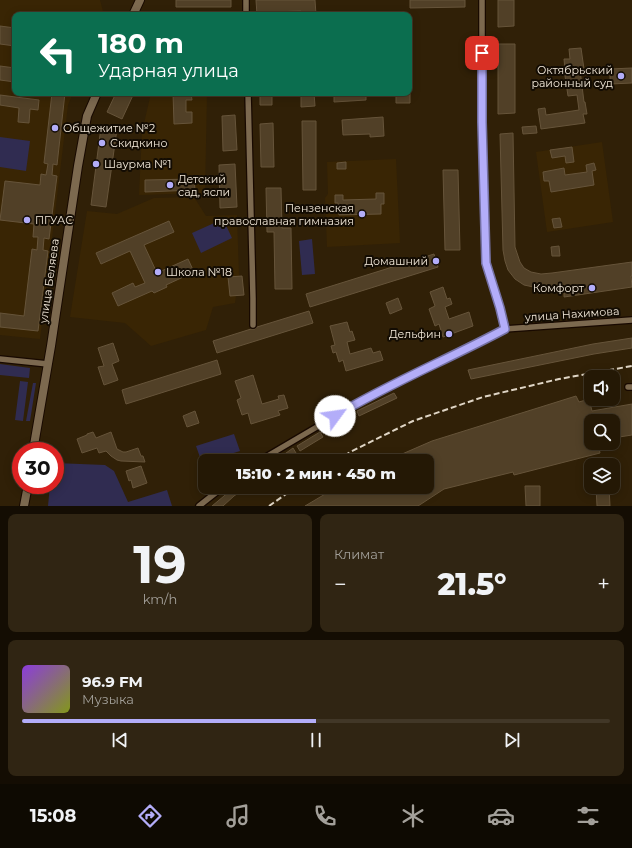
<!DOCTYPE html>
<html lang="ru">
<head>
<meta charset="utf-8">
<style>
  body { margin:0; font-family:Montserrat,sans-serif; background:#302513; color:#f1f3f6; height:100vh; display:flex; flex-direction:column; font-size:15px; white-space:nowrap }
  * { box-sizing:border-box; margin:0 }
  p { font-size:13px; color:#a3a09a }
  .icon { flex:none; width:22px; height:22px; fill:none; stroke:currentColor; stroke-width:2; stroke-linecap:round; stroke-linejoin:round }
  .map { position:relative; height:506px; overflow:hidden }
  .side { display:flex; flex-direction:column; gap:8px; padding:8px; background:#140d03; flex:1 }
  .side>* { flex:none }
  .guide { position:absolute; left:12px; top:12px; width:400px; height:84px; border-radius:8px; box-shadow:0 2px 10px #0003,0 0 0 1px #413727; background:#0b6e4f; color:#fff; overflow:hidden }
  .buttons { position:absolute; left:584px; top:370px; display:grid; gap:8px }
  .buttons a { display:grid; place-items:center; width:36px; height:36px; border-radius:8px; background:#241805; box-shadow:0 2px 10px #0003,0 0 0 1px #413727; font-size:20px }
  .speed { position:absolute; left:12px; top:442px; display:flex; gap:8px; font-size:20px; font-weight:700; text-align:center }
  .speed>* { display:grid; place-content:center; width:52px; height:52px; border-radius:50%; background:#241805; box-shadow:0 2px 10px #0003,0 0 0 1px #413727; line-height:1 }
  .speed .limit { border:6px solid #d22; background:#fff; color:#111 }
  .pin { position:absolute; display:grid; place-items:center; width:34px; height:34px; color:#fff; margin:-17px; border-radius:8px; box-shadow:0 2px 6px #0006 }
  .me { position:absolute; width:44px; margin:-22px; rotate:59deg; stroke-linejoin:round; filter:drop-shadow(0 0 3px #0008) }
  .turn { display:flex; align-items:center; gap:14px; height:84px; padding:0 20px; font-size:18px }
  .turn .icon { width:52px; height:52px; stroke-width:2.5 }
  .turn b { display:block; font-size:28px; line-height:34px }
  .big { font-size:30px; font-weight:800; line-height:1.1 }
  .side .card { flex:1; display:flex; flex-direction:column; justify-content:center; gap:6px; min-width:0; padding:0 14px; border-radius:8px; background:#302513 }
  .side .dial { align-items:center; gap:0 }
  .dial b { font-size:52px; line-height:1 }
  .song { display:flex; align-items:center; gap:12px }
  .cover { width:48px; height:48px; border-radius:6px; background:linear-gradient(135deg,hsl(270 70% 55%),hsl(70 70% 35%)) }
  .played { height:4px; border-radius:2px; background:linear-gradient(90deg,#b3adf9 50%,#413727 50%) }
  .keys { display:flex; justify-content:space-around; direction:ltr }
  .heat { display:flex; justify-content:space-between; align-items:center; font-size:22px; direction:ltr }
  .side .tiles { flex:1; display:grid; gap:8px; grid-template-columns:1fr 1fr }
  .card:last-child { grid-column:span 2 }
  .trip { position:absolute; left:198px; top:454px; width:236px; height:40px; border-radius:8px; background:#241805; box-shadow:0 2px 10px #0003,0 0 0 1px #413727; font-weight:800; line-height:40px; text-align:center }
  .tabs { display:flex; height:64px; justify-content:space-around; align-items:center; background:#0e0a02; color:#a3a09a }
  .tabs .icon { width:28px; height:28px }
  .tabs .current { color:#b3adf9 }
  .tabs b { font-size:18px; color:#f1f3f6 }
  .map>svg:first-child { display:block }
  .built { fill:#392504 }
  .green { fill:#302c51 }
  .building { fill:#514027; stroke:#66543a }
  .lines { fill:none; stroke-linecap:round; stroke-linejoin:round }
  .street-casing { stroke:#180900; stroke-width:8 }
  .secondary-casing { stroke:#180900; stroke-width:10 }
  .street { stroke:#7c694f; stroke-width:5.5 }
  .secondary { stroke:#7c694f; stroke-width:8 }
  .rail { stroke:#dfd5c5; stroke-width:2; stroke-dasharray:6 3; stroke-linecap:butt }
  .route-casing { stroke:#7470a2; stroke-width:10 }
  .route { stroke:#b3adf9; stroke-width:7 }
  .poi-dot { fill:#b3adf9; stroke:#130c03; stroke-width:1.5 }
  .labels { text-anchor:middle; stroke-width:4; stroke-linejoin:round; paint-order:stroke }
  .poi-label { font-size:11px; fill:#f3e9da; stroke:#130c03; text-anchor:start }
  .street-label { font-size:11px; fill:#f3e9da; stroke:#130c03 }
</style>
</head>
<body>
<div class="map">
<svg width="632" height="506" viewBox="0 0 632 506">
  <rect width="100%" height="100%" fill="#302007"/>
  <!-- built -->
  <path class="built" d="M0,0H100L104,15H15V93H73L68,105L40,339L0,335Z
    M151,93H207L205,193L139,195L142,132Z
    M602,142L613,222L547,232L536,152Z
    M396,159L400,243L327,247L325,198L328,194L327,162Z
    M194,197L206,216L237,215L239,276H242L244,295L236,296L235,303L213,307L206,330L151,346L125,323L70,317L87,211L117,214L154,198Z"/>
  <!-- green -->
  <path class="green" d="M0,137L30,141L26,171L0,167Z
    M223,219L232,238L201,253L192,233Z
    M312,239L315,274L302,275L299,241Z
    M0,364L30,368L29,378L0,375Z
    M20,381L28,382L23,421L15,420Z
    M33,383H36L30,421H26Z
    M234,434L240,451L208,461H205V462L202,463L196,446Z
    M55,463L105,465L114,471L128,502L167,490L172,506H48L50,485H55Z"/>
  <!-- building -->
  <path class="building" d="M176,0H231V7H176Z
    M256,0H315L316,15H301V11L271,12V15H257Z
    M410,0H465V7L410,8Z
    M498,0H514V26L498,27Z
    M0,26L15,28V46L0,44Z
    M498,44H515V113L498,114Z
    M581,48L584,69L580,70L584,102H585L587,114H583L585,123L541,129L538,109L545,108L546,115L579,110L577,95L568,96L564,69H565L564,59H570L569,49Z
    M0,66L15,68V82L0,80Z
    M632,68V83L610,84V69Z
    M52,93H65L57,165L53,164L52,175L57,176L49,239L44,238L43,250L48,251L38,331L0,327V313L24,316L32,249L37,250L38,237H33L34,224L0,220L5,181L40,185L41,174L46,175L48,164L44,163Z
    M116,93H134L122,119L107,112Z
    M173,93H191L192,100H186V112H192V123L174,124Z
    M260,93H272V105H260Z
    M301,93H314L315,106L301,107Z
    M366,93V100L334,102V94Z
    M396,93H410V103H396Z
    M0,95L39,100L38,110L30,109L29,123L18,122L19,108L0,105Z
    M235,115L237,150L223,151L222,116Z
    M383,117L384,136L370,137V134L343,135L342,120Z
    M302,121H316V190H303Z
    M273,123L274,167H261L260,124Z
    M536,126L537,133L523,134L522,127Z
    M101,127L117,129L106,207L91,205Z
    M513,133L515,247L520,262L524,268L531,272L541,274L552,273L632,262V276H631L632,287L564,297V286L538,288L524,285L515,279L508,270L505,261L503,250L500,134Z
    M572,147L574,162L566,163L565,156L552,158L550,150Z
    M346,162V169H337V163Z
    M594,163L596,170L592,171L594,185L551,192L549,181H544L543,172L564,168L565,175L587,172L586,165Z
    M235,164L237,207L220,208L219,165Z
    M443,170H458L460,250H445Z
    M194,179L195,190L145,192V180Z
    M266,188H281L282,228H291L292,289H275L274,232H267Z
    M376,193H384V204H381V214L339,215L338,203H335V195H343V200L376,199Z
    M560,218L562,227L554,228L552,219Z
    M169,221L174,232L144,245L157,273L188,259L194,272L166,285L167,287L154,293L152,291L118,306L112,293L133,283L135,287L145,283L130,251L101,264L96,253Z
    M559,246L560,256H552L551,247Z
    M434,254L438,267L310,307L306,294Z
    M242,276L244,295L230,296L228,277Z
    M443,287L447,299L450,298L452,304L445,307L449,319L469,312L473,326L443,337L439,324L435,326L429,309L435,306L430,292Z
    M398,298L402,309L390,314L386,303Z
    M309,311L313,323L217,353L213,341L251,329H255L257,327Z
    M347,322L350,332L352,331L355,340L347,342L350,354L371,348L373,353L380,351L383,360L346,371L343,360L339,362L336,352L333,353L331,346L335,345L330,326Z
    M632,338V348L594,354L471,379L468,370L593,344Z
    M113,343L119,361L112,364L118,380L104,385L98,367L104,366L98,348Z
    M217,360L221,374L126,404L122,390Z
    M253,375L262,404L279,399L278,396L284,395L288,408L278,411L280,415L251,424L248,413L242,415L237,400L241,398L235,381Z
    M394,393L397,398L359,416L357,411Z
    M576,396L579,402L589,399L592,411L632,404V435L613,438V421H591V443H598L600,453L514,475L513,472L444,489L418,506H305L337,487H427V461H386L432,441Z
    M195,411L199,423L187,427L183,416Z
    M344,418L347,423L327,433L325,429Z
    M93,432L96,438L111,432L117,449L123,452H126L138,448L141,456H143L145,462L121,461L117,460L111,456L106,451L99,453L97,448L82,453L77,439L87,435V434Z
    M320,432L323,437L300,451L297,446Z
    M293,448L296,453L284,461H275Z
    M141,466L147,483L133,488L131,480L129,481L126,471Z
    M525,486H540V506H526Z
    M238,487H247L234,496L223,506H212L230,491L231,492Z
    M596,487H609L610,506H597Z"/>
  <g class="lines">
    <defs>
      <path id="street" d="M246,0V15
        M482,0V122L486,263L500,308L505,329
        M248,93L253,298V325
        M0,359L48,364
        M628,387H632
        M259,461L361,401L476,345L505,329L632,320
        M199,506L223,487"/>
      <path id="secondary" d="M133,15L140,0
        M33,451L51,346L78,166L87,116L97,93
        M24,506L28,485"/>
    </defs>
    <!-- street casing -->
    <use href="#street" class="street-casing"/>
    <!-- secondary casing -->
    <use href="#secondary" class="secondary-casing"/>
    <!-- street -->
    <use href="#street" class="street"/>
    <!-- secondary -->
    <use href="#secondary" class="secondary"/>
    <!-- rail -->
    <path class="rail" d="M337,461L350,452L413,421L483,397L559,379L632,366
      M269,506L296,487"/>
  </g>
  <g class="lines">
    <defs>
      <path id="route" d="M335,416C390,383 449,359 505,329L500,308L486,263L482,122V53"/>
    </defs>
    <!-- route casing -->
    <use href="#route" class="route-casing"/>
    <!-- route -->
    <use href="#route" class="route"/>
  </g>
  <!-- markers -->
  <g class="poi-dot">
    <circle cx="621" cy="76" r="4"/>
    <circle cx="55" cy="128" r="4"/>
    <circle cx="102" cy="143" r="4"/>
    <circle cx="96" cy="164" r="4"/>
    <circle cx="170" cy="185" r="4"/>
    <circle cx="362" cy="214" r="4"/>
    <circle cx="27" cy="220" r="4"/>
    <circle cx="436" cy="261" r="4"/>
    <circle cx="158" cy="272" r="4"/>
    <circle cx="592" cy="288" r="4"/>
    <circle cx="449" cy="334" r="4"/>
  </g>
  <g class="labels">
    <!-- poi labels -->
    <g class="poi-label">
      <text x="613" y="74" text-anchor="end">Октябрьский<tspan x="613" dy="13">районный суд</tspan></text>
      <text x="63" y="132">Общежитие №2</text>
      <text x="110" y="147">Скидкино</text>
      <text x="104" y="168">Шаурма №1</text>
      <text x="178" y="183">Детский<tspan x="178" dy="13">сад, ясли</tspan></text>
      <text x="354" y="212" text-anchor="end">Пензенская<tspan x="354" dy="13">православная гимназия</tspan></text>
      <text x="35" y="224">ПГУАС</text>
      <text x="428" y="265" text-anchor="end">Домашний</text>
      <text x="166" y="276">Школа №18</text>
      <text x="584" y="292" text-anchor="end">Комфорт</text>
      <text x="441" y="338" text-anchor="end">Дельфин</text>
    </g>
    <!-- street labels -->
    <g class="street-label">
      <text transform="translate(49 281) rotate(-82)" y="4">улица Беляева</text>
      <text transform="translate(572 314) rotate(-4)" y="4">улица Нахимова</text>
    </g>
  </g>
</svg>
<div class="buttons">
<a><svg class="icon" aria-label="sound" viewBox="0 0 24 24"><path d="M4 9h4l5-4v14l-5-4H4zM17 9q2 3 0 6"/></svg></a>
<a><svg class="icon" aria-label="search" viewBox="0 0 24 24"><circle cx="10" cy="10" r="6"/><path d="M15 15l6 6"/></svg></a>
<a><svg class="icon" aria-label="layers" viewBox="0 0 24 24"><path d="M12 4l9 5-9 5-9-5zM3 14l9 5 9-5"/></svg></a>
</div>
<div class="speed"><div class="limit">30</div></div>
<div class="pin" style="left:482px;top:53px;background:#d93025"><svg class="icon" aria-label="arrive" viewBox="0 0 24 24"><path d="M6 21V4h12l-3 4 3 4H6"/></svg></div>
<svg class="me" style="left:335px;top:416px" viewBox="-20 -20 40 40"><circle r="19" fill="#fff"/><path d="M0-13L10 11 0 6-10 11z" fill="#b3adf9"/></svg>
<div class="trip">15:10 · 2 мин · 450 m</div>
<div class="guide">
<div class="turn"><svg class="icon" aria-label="left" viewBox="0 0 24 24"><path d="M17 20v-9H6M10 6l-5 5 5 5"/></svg><div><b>180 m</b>Ударная улица</div></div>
</div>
</div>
<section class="side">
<div class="tiles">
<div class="card dial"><b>19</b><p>km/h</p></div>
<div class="card"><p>Климат</p>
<div class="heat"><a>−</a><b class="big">21.5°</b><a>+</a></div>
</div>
<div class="card">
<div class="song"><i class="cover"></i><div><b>96.9 FM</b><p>Музыка</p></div></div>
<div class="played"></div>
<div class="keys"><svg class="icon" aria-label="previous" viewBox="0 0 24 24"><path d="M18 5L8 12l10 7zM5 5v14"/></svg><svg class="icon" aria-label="pause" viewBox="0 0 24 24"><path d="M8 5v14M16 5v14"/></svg><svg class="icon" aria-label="next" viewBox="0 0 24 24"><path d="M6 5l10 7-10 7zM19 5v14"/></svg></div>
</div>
</div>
</section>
<nav class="tabs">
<b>15:08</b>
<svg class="icon current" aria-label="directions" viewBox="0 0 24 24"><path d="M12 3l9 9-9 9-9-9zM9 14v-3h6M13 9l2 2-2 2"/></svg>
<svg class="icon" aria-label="music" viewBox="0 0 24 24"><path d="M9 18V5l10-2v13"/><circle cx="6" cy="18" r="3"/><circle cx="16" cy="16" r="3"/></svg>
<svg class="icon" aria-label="phone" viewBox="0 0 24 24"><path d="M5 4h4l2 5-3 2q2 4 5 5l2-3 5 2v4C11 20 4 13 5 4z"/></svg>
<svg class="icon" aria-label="climate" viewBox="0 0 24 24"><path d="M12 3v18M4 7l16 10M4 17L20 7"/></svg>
<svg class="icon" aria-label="car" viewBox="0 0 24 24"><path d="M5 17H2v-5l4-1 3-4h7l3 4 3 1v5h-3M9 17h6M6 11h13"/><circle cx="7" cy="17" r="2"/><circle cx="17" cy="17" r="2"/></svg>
<svg class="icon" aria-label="filters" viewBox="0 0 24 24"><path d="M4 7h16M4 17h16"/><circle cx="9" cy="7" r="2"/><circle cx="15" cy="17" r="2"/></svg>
</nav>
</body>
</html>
